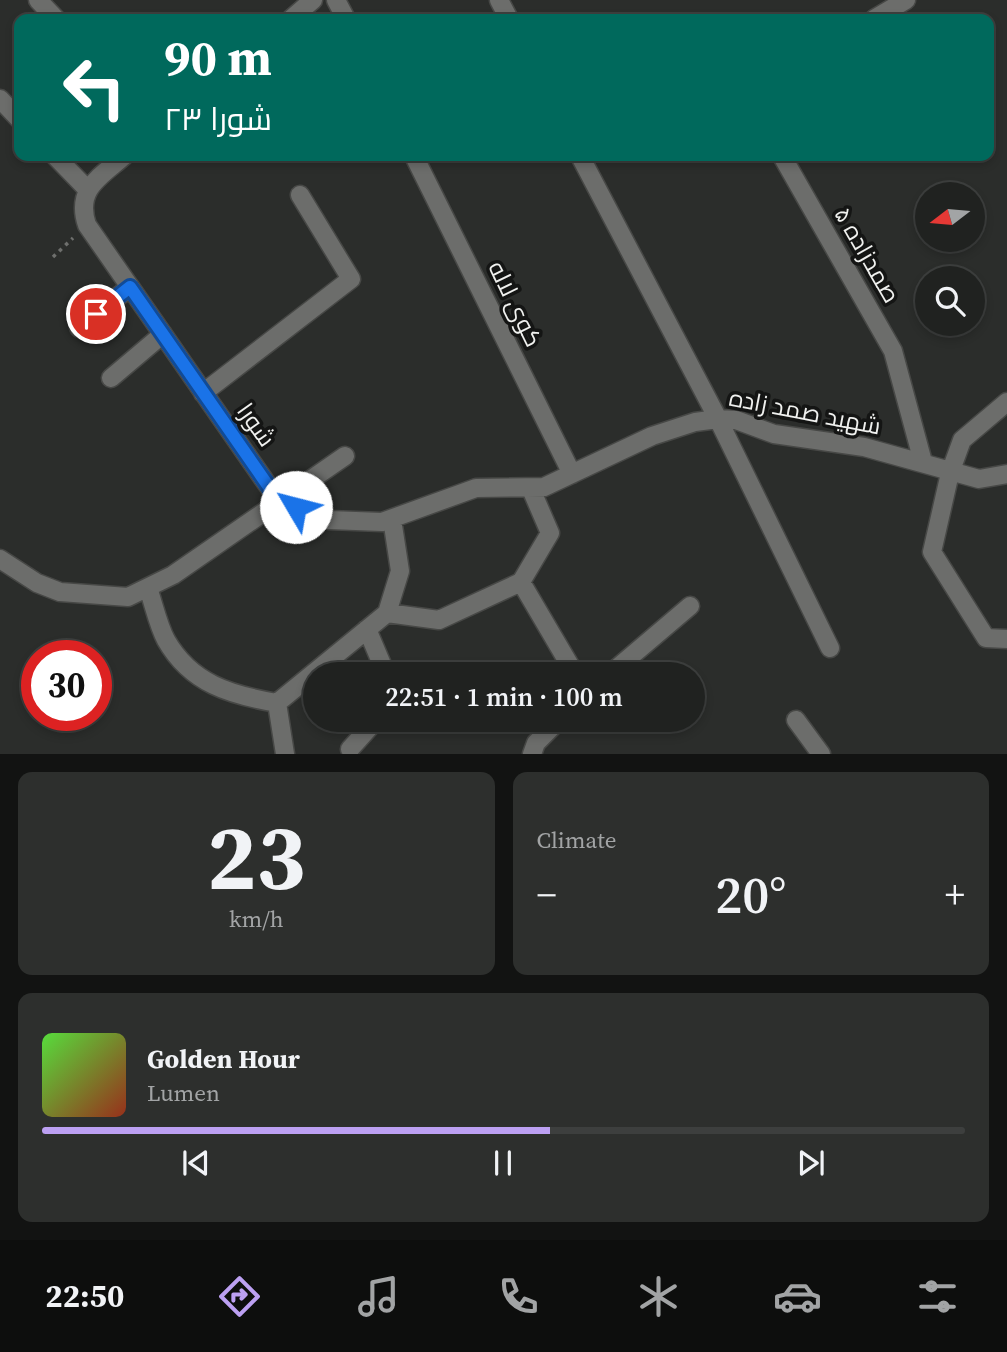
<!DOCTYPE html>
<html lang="en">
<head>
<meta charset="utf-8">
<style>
  body { margin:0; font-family:"Source Serif 4",Cairo,serif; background:#2d2f2d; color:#f1f3f6; height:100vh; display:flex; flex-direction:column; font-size:26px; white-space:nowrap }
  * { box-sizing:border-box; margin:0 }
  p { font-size:23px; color:#a2a4a5 }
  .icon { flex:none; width:38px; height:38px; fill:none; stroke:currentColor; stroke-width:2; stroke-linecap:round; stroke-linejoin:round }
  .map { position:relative; height:754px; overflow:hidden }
  .drawer { display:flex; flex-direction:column; gap:18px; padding:18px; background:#121312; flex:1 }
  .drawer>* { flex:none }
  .top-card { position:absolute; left:14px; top:14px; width:980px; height:147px; border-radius:14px; box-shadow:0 4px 10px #0003,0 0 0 2px #3d3f3e; background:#00695c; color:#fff; overflow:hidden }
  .needle { width:46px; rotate:254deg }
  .tools { position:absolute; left:915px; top:182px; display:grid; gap:14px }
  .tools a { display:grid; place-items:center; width:70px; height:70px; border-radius:50%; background:#202220; box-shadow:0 4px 10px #0003,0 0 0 2px #3d3f3e; font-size:35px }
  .speed { position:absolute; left:21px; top:640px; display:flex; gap:14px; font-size:35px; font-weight:700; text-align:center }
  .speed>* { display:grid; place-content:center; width:91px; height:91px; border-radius:50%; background:#202220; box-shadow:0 4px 10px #0003,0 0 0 2px #3d3f3e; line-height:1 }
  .speed .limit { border:10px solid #d22; background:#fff; color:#111 }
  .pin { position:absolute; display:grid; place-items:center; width:60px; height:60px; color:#fff; margin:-30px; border:4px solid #fff; border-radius:50%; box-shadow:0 2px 7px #0007 }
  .me { position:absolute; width:77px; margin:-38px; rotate:307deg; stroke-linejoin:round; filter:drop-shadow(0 0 5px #0008) }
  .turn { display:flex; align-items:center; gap:24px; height:147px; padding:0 35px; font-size:32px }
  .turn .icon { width:91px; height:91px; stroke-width:2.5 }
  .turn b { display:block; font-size:49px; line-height:60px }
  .big { font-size:52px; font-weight:600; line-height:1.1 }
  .drawer .tile { flex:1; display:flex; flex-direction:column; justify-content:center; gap:10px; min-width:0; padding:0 24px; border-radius:14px; background:#2d2f2d }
  .drawer .dial { align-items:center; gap:0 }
  .dial b { font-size:91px; line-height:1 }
  .song { display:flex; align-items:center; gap:21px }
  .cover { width:84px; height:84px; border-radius:10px; background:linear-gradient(135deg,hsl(110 70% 55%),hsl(10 70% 35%)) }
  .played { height:7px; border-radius:4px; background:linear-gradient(90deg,#bca0f2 55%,#3d3f3e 55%) }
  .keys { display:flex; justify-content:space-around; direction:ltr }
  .heat { display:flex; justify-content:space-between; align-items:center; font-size:38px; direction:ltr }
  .drawer .tiles { flex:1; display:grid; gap:18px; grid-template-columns:1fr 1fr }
  .tile:last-child { grid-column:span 2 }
  .trip { position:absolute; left:303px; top:662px; width:402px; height:70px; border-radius:35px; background:#202220; box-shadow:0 4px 10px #0003,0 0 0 2px #3d3f3e; font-weight:600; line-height:70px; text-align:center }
  .menu { display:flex; height:112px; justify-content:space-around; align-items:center; background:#0d0e0d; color:#a2a4a5 }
  .menu .icon { width:49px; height:49px }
  .menu .on { color:#bca0f2 }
  .menu b { font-size:32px; color:#f1f3f6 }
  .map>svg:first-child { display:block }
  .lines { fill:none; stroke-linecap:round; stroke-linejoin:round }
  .minor-casing { stroke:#474846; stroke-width:21 }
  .path { stroke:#6e6f6d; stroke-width:3.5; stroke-dasharray:3.5 5; stroke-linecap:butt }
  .minor { stroke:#6c6d6b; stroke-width:18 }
  .route-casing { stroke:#114b97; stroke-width:18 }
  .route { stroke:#1a73e8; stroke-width:12 }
  .labels { text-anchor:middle; stroke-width:7; stroke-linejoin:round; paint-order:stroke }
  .street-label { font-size:24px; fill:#f0f1ef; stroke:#141514 }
</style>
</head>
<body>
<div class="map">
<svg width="1007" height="754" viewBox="0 0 1007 754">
  <rect width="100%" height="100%" fill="#2b2d2b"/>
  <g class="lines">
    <defs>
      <path id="minor" d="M38,0L56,19
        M336,0L346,19
        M499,0L509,19
        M291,19L313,0
        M874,19L906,0
        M0,99L19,119
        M55,156L87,189
        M124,156C100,177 75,189 87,225L278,500
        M414,156L572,474
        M580,156L718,419L830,648
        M782,156L893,351L923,462
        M79,328L130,287
        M111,378L163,334
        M203,393L351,279L300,195
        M1007,402L962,440L950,473L932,552L986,638L1007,639
        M278,500L329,520L382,522L476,488L544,487L652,436L695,422L718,419L736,420L774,434L864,447L979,479L1007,474
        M392,519L400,571L387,613L439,620L521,582L575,674
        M0,559L37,583L60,592L128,597L173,575L345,456
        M521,582L550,533L531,489
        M148,588C154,605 158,625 166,640C191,684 231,695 277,703L387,613
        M367,629L386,674
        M610,674L690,606
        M277,703L285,754
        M796,720L821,754
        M350,749L377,719
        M532,754L536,743L560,719"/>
    </defs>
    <!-- minor casing -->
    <use href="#minor" class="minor-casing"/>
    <!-- path -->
    <path class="path" d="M53,257L73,238"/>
    <!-- minor -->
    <use href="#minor" class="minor"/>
  </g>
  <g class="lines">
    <defs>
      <path id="route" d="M96,314L130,287L278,500L296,507"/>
    </defs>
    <!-- route casing -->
    <use href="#route" class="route-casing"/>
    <!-- route -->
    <use href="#route" class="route"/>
  </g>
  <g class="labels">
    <!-- street labels -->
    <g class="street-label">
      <text transform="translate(867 255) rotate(60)" y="8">صمدزاده ۵</text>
      <text transform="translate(515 304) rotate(64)" y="8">کوی لاله</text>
      <text transform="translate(805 412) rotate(11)" y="8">شهید صمد زاده</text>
      <text transform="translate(256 425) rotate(55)" y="8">شورا</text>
    </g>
  </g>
</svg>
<div class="tools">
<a><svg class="needle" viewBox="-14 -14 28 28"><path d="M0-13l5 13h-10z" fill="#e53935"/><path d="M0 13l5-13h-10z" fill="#a2a4a5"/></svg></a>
<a><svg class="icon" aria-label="search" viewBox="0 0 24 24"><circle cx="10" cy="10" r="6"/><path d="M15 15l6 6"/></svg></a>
</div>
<div class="speed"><div class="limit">30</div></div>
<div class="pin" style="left:96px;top:314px;background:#d93025"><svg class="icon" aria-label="arrive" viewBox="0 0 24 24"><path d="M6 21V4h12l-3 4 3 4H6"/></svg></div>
<svg class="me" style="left:296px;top:507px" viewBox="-20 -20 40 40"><circle r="19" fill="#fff"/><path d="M0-13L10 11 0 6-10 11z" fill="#1a73e8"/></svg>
<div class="trip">22:51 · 1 min · 100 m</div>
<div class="top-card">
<div class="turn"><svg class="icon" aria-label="left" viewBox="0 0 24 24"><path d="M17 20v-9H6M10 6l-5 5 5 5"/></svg><div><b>90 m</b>شورا ۲۳</div></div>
</div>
</div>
<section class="drawer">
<div class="tiles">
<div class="tile dial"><b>23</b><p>km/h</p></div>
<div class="tile"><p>Climate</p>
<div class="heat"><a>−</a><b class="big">20°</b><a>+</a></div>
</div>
<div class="tile">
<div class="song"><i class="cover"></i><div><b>Golden Hour</b><p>Lumen</p></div></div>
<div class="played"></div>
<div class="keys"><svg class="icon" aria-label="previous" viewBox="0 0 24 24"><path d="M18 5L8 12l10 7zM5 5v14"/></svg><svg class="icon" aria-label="pause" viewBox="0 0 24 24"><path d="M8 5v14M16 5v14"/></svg><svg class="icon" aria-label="next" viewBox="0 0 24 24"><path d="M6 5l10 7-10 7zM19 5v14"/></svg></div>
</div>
</div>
</section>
<nav class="menu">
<b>22:50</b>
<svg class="icon on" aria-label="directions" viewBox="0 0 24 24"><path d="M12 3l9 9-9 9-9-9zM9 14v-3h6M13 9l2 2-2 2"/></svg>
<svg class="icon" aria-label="music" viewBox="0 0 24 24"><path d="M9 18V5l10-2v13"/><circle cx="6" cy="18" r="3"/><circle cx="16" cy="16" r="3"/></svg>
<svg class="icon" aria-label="phone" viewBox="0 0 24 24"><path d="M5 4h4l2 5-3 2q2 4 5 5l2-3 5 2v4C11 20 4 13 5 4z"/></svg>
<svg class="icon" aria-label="climate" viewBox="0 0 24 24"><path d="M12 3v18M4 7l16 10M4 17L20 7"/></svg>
<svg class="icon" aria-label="car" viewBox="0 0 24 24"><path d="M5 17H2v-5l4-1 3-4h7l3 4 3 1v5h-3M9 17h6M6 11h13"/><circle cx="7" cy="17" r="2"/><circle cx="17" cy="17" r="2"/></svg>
<svg class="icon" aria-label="filters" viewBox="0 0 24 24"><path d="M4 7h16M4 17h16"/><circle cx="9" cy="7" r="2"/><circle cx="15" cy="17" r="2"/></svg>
</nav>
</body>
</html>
